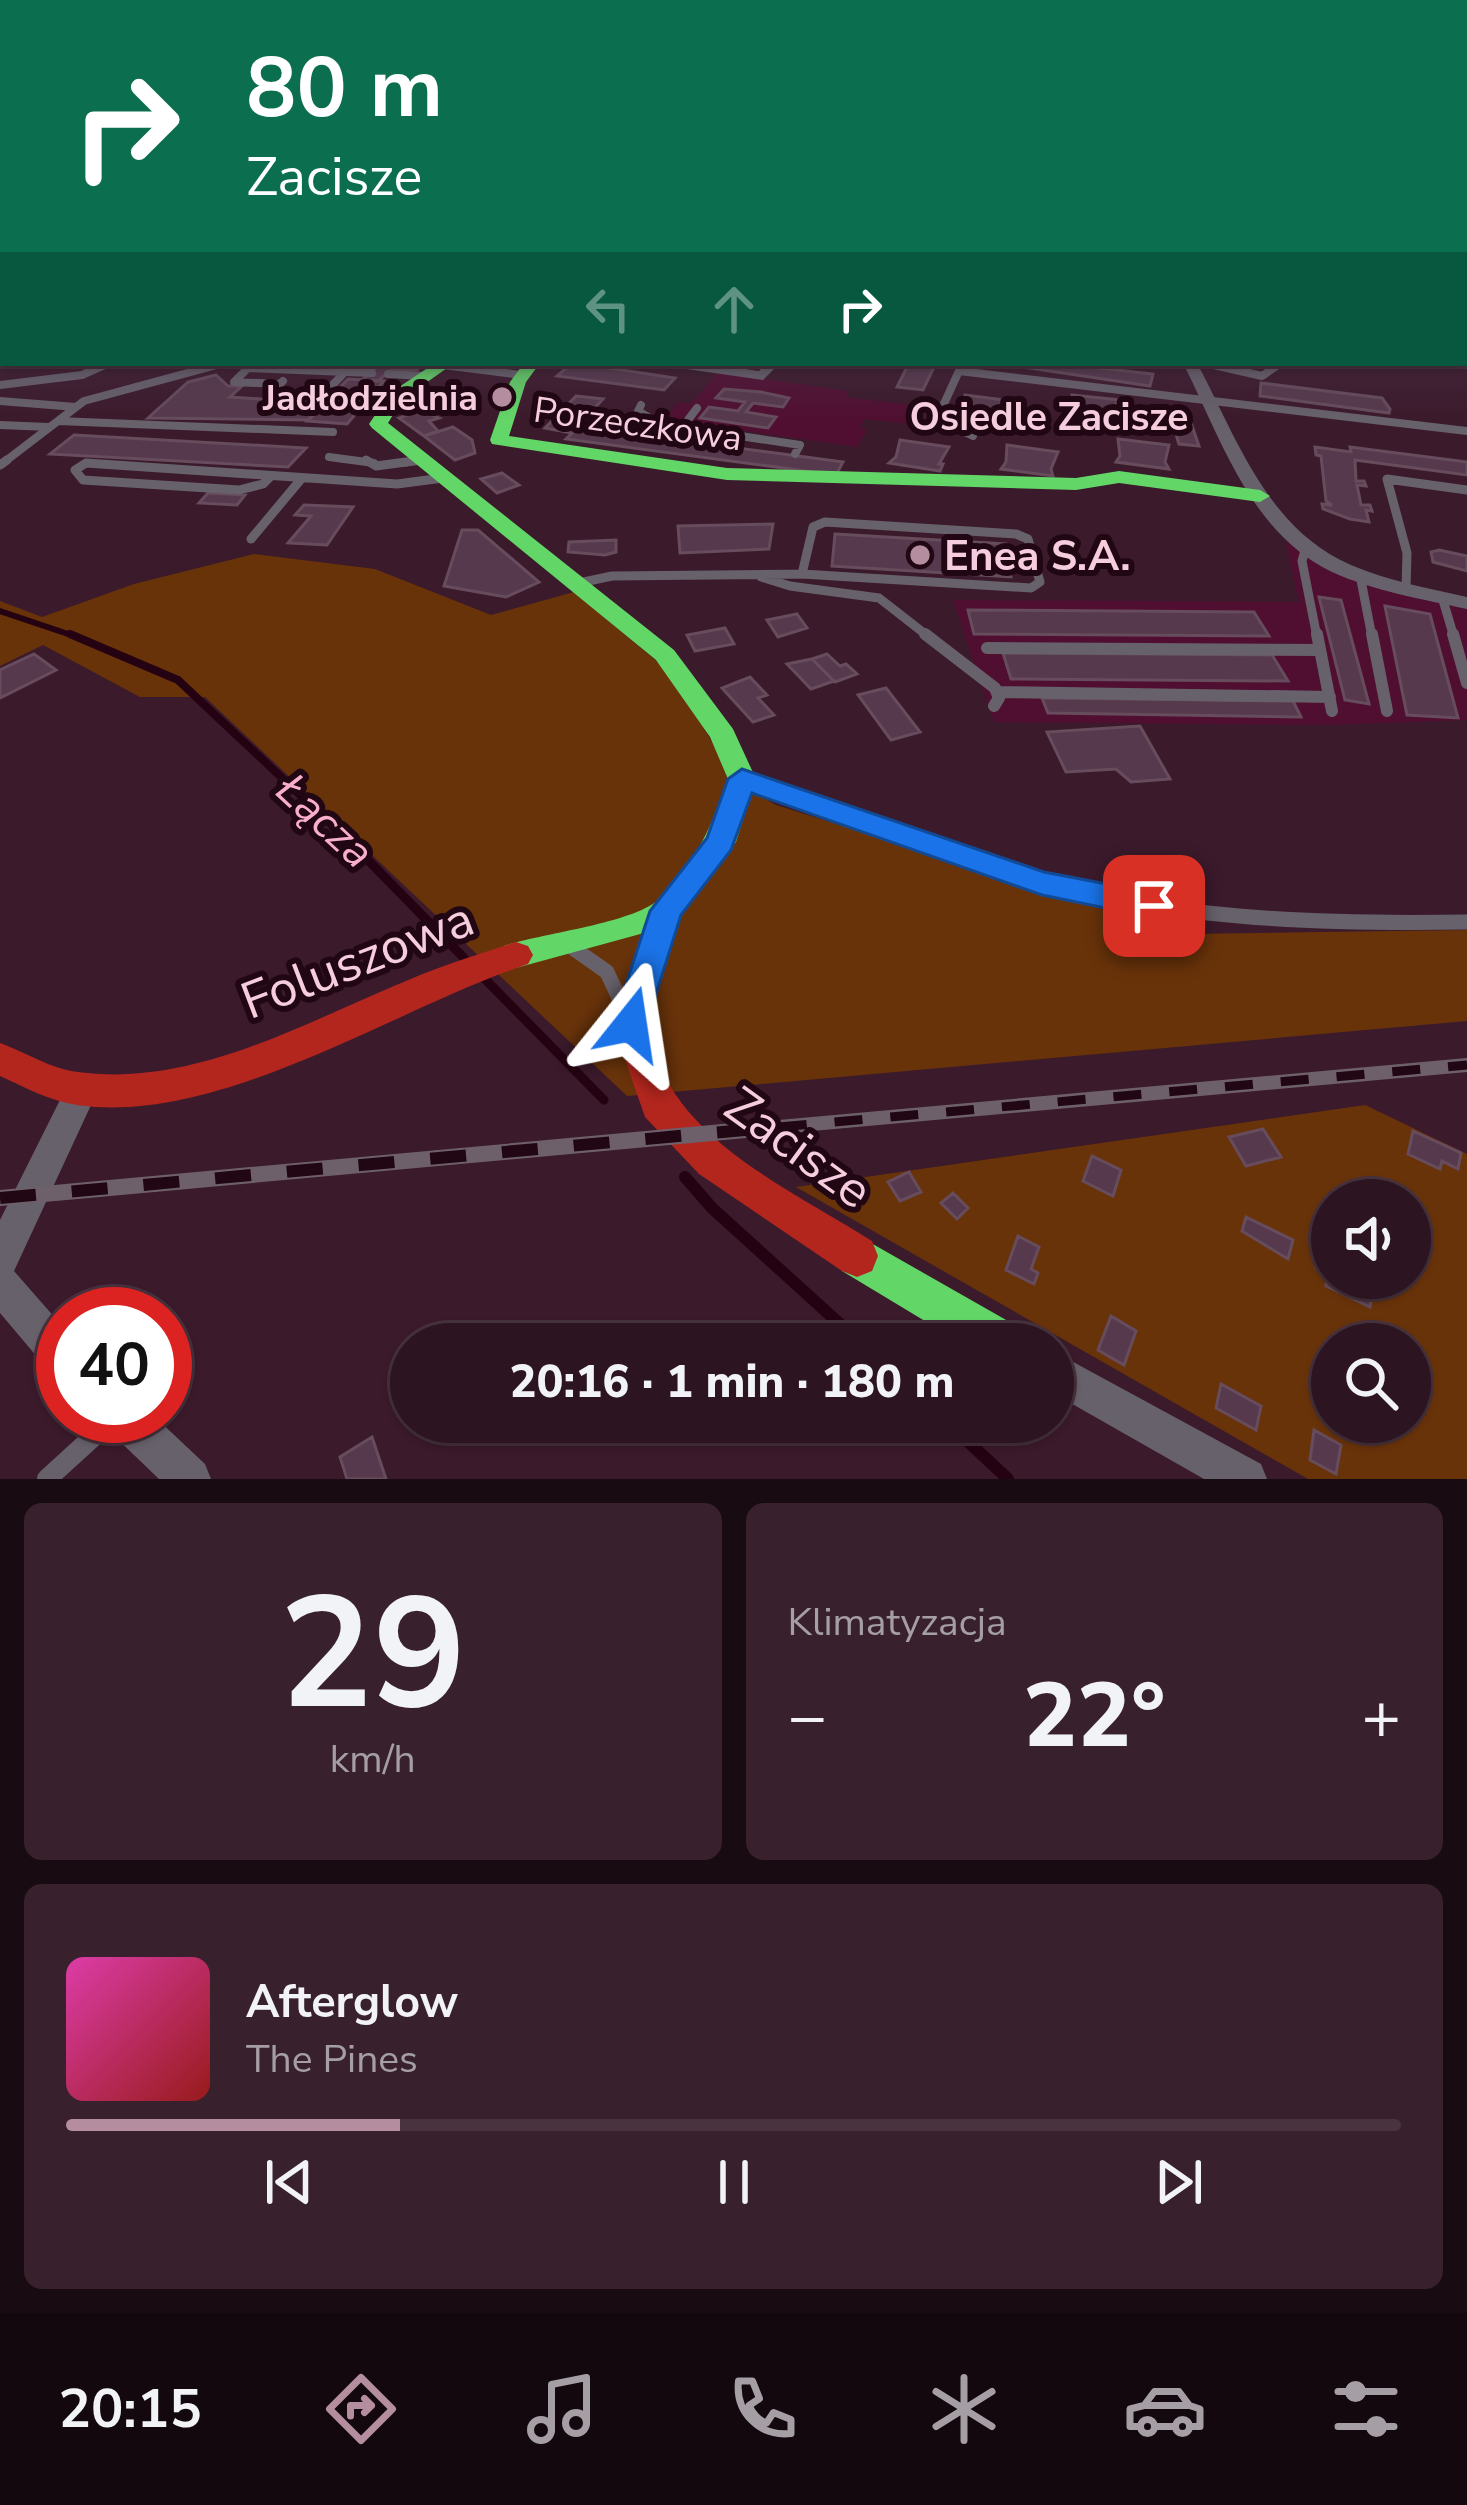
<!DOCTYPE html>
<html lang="pl">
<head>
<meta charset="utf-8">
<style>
  body { margin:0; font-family:"Nunito Sans",sans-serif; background:#38212d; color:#f1f3f6; height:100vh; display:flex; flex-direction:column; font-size:45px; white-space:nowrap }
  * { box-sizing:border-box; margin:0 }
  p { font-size:39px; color:#a69ea5 }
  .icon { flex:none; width:66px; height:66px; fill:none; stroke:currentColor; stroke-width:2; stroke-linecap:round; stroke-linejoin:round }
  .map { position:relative; height:1479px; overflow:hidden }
  .sheet { display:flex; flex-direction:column; gap:24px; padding:24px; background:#180b12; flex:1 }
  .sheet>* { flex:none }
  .banner { position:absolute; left:0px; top:0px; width:1467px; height:366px; box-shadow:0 3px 9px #0004,0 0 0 3px #48333e; background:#0b6e4f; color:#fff; overflow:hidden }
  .controls { position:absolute; left:1311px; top:1179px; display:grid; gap:24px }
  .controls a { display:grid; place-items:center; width:120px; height:120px; border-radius:50%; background:#2c1420; box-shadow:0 3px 9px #0004,0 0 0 3px #48333e; font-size:60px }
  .speed { position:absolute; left:36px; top:1287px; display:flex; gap:24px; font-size:60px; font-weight:700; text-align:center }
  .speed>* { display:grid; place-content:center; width:156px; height:156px; border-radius:50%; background:#2c1420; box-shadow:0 3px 9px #0004,0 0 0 3px #48333e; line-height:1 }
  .speed .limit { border:18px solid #d22; background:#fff; color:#111 }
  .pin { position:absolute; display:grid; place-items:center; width:102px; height:102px; color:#fff; margin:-51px; border-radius:24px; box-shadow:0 6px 18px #0006 }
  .me { position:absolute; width:132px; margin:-66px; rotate:15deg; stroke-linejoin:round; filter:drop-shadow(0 0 9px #0008) }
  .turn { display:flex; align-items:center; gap:42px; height:252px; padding:0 48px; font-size:54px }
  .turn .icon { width:156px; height:156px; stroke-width:2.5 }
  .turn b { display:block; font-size:84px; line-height:102px }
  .lanes { display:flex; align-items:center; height:114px; padding:0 48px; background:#0003; justify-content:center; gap:60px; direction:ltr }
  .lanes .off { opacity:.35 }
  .big { font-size:90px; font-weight:800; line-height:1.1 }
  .sheet .card { flex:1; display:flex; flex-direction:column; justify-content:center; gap:18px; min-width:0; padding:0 42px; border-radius:18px; background:#38212d }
  .sheet .dial { align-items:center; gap:0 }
  .dial b { font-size:156px; line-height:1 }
  .song { display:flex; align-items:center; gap:36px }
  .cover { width:144px; height:144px; border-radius:18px; background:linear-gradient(135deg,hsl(320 70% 55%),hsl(0 70% 35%)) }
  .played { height:12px; border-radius:6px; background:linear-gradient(90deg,#b48e9e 25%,#48333e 25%) }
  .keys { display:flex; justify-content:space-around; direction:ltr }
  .heat { display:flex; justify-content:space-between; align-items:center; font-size:66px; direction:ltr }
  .sheet .tiles { flex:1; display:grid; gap:24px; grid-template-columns:1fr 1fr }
  .card:last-child { grid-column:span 2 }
  .trip { position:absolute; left:390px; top:1323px; width:684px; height:120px; border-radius:60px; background:#2c1420; box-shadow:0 3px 9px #0004,0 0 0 3px #48333e; font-weight:800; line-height:120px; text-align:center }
  .dock { display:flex; height:192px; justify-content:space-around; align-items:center; background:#12080d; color:#a69ea5 }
  .dock .icon { width:84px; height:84px }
  .dock .selected { color:#b48e9e }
  .dock b { font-size:54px; color:#f1f3f6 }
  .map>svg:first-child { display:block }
  .built { fill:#500f31 }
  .green { fill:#69330a; fill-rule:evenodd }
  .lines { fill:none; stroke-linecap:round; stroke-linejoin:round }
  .stream-far3 { stroke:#250212; stroke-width:6 }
  .stream-far2 { stroke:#250212; stroke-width:8 }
  .stream-far1 { stroke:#250212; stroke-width:9 }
  .stream { stroke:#250212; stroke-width:12 }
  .building { fill:#56394c; stroke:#664c5c; stroke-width:3 }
  .lane-far4 { stroke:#67616b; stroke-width:8 }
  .lane-far3 { stroke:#67616b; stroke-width:9 }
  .lane-far2 { stroke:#67616b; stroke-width:12 }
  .lane-far1 { stroke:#67616b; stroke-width:15 }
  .lane { stroke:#67616b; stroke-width:20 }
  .street { fill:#67616b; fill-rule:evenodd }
  .fast { fill:#63d668; fill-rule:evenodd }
  .jam { fill:#b3261e; fill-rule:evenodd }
  .rail-far1-casing { stroke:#6e606b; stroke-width:14 }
  .rail-casing { stroke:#6e606b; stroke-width:16 }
  .rail-far1 { stroke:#210713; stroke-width:9; stroke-dasharray:28; stroke-linecap:butt }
  .rail { stroke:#210713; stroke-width:12; stroke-dasharray:36; stroke-linecap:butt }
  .route { fill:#1a73e8; stroke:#114b97; stroke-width:3 }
  .poi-dot { fill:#b48e9e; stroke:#210713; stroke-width:4.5 }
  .labels { text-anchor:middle; stroke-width:12; stroke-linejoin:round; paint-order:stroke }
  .far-poi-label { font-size:36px; font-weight:bold; fill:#f5cddc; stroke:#210713; text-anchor:end }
  .far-street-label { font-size:36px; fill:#f5cddc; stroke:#210713 }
  .far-neighbourhood-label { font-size:39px; font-weight:bold; fill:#f5cddc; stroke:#210713 }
  .poi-label { font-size:42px; font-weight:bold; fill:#f5cddc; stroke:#210713; text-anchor:start }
  .water-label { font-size:45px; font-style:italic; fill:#f9afcc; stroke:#210713 }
  .near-street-label { font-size:51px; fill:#f5cddc; stroke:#210713 }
</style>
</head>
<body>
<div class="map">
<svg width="1467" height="1479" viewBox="0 0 1467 1479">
  <rect width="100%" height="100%" fill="#3b1a2b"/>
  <!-- built -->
  <path class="built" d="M718,372L848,391L846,397L920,406L912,424L864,419L860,428L867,429L858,447L665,420L678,402L691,404Z
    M1294,540L1332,563L1467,602V720L1330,725L994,722L953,600L1299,602L1286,543Z"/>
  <!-- green -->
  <path class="green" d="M254,554L375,569L491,615L574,592L673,675L734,780L776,805L1191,934L1467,930V1021L627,1096L205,697H140L43,645L0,666V601L42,617L134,584Z
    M1365,1105L1467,1154V1479H1308L796,1187ZM1332,1200H1410V1278H1332ZM1332,1344H1410V1422H1332Z"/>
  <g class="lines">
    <!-- stream-far3 -->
    <path class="stream-far3" d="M0,611L77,637"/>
    <!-- stream-far2 -->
    <path class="stream-far2" d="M70,634L178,680L365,856"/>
    <!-- stream-far1 -->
    <path class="stream-far1" d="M361,853L464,958
      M479,973L604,1100"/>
    <!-- stream -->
    <path class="stream" d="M685,1177L712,1208L862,1344
      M947,1422L1008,1479"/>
  </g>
  <!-- building -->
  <path class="building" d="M381,363H422L417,370L392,369L378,381L362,380Z
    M909,363H936L923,390L897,387Z
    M996,363H1054L1153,374L1150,386Z
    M571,364H583L675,378L664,390L557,376Z
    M216,375L228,386H242L230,397L325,403L309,420L148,418L188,382Z
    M348,379L384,381L347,424L307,421Z
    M1261,383L1382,398L1390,409L1389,413L1260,396Z
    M724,389L761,392L789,398L783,407L753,403L746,412L776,417L768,428L700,418L709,407L738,411L745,402L716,398Z
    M965,395L1012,401L1006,422L958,416L964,411Z
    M1072,395L1120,400L1115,405L1117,421L1068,415L1073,410Z
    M576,396L603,399L577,427L843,462L836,475L566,439L572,433L545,428Z
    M421,410L439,418L429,421L438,431L424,436L399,418Z
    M1170,415L1189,417L1199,446L1179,444Z
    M453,427L472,440L475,453L455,460L424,436Z
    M74,435L306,448L288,467L50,454Z
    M1118,439L1169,445L1165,462L1169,469L1116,462L1120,456Z
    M900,440L949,447L939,464H943L940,471L889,463L896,457Z
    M1007,445L1058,452L1051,469L1053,476L1001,469L1006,462Z
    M1315,447L1351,452L1350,447L1467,462V475L1355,460L1356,481H1364L1366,486L1357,485L1361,505H1370L1372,511L1366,510L1369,522L1350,519L1323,509L1322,504L1332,505L1326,501L1321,456L1316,455Z
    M502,473L519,485L497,493L481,479Z
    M208,493L245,495L237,505L199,503Z
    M304,505L353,507L327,545L288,543L311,516L295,515Z
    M773,524L769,549L680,553L678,526Z
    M462,530H478L539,582L506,597L444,586Z
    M835,534L1006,544L1011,577L832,566Z
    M616,540V552L605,555L568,552L569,542Z
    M1439,550L1467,556V571L1433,562L1431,552Z
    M1319,597L1341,600L1369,704L1345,700Z
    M1385,606L1430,614L1458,718L1407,715Z
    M968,610L1254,612L1269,636L974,634Z
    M797,614L807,628L778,637L767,620Z
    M725,628L734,644L695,651L687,635Z
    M1003,653L1272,655L1288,681L1011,679Z
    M34,654L56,670L0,698V670Z
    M827,654L840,666L846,664L857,674L835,682L812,659Z
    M812,659L834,681L811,689L787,664Z
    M750,677L767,695L758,698L774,715L753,722L722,688Z
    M886,688L920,732L891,740L858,695Z
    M1042,698L1293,701L1301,717L1048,713Z
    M1140,726L1170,779L1131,782L1116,769L1066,772L1047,732Z
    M1263,1129L1281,1157L1246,1166L1229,1137Z
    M1413,1131L1461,1153L1458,1169L1442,1161L1440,1169L1408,1154Z
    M1092,1156L1121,1170L1113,1196L1083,1181Z
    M909,1172L921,1192L900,1201L888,1182Z
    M953,1193L968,1208L957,1219L941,1203Z
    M1246,1217L1293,1240L1288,1259L1242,1231Z
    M1018,1236L1039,1247L1031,1269L1038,1273L1034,1284L1006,1270Z
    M1319,1249L1332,1256V1278H1374L1370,1307L1326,1286L1328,1273L1316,1268Z
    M1111,1316L1136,1331L1124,1365L1098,1350Z
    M1221,1384L1261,1406L1256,1430L1216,1408Z
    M1314,1430L1341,1445L1336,1474L1310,1460Z
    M372,1437L386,1479H347L340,1457Z"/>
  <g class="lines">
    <!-- lane-far4 -->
    <path class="lane-far4" d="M1205,363L1262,376L1281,363
      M443,365L521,375
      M388,374L425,376
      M283,381L271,392L323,395L345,372
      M280,384L234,382L248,368L372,373
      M0,385L82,375L109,363
      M0,401L76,407
      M641,405L638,411L660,424L800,445L795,454
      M58,421L333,432
      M0,425L49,427
      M682,428L697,408
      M973,436L937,419L959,371L1467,431
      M329,457L374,463
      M3,463L84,401L224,363
      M402,463L421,460"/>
    <!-- lane-far3 -->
    <path class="lane-far3" d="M366,460L376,466L421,460
      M0,465L7,460
      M271,476L263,484L239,490L83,480L75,470L86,463L397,484L443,478
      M825,522L1016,534L1028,539L1040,582L1031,588L802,574L813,527Z
      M251,539L302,478
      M1306,547L1302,561L1317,637
      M1360,575L1372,637
      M761,577L790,586L879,598L929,637
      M579,583L612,576L802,574
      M1406,589L1407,553L1387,479L1467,490
      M1442,597L1454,637"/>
    <!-- lane-far2 -->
    <path class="lane-far2" d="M925,634L995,688L999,698L994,706
      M1317,634L1332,711
      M1372,634L1387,711
      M1453,634L1467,683
      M987,648L1320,650
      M997,692L1330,697
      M743,779L817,800L963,856"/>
    <!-- lane-far1 -->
    <path class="lane-far1" d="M956,853C1121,918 1292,925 1467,922
      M573,948L607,972L626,1013"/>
    <!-- lane -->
    <path class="lane" d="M47,1479L116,1416"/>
    <!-- street -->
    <path class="street" d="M0,281H3V289H0Z
      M1464,312H1467V320H1464Z
      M0,350H3L0,360Z
      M665,363H703L759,371L765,363H780L763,380L672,367Z
      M1183,363H1197C1237,438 1267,529 1351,565C1388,581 1428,588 1467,597V609C1422,599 1374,591 1332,572C1250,533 1221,438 1183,363Z
      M82,1075L94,1080L98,1090L14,1271L63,1327V1377L49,1371L0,1313V1220L70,1080Z
      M1053,1351L1261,1464L1267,1479H1204L1053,1393Z
      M103,1416H154L205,1464L211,1479H159L109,1431Z"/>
    <!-- fast -->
    <path class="fast" d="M0,242H3V250H0Z
      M1464,294H1467V302H1464Z
      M435,363H454L402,400L388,423L674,650L733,729L756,779L736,842L682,915L659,984L647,988L635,984L630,974L644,933L516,968L504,964L499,955L504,946C542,933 630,924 658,900C694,868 713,823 728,779L710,737L656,660L372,428L369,424L390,393Z
      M524,363H540L526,382L509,436L727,468L1076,478L1119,471L1260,490L1270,496L1260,502L1119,483L1076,490L727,480L492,444L490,440L510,382Z
      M857,1235L1020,1328L1026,1344H963L842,1271L836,1256L842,1241Z"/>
    <!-- jam -->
    <path class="jam" d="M516,942L528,946L533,955L528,964C394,1009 219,1126 77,1105C50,1101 24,1087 0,1076V1043C25,1052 51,1069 78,1072C189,1087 295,1028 394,986C434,968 475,955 516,942Z
      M647,960L659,964L664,974C659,989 648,1012 650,1028C663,1135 791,1189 872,1241L878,1256L872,1271L857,1277L842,1271L699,1174L645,1117L613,1025L635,964Z"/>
    <defs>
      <path id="rail-far1" d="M723,1132L1467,1065"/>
      <path id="rail" d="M0,1198L756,1129"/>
    </defs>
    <!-- rail-far1 casing -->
    <use href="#rail-far1" class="rail-far1-casing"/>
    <!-- rail casing -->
    <use href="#rail" class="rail-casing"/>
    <!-- rail-far1 -->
    <use href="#rail-far1" class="rail-far1"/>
    <!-- rail -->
    <use href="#rail" class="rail"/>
  </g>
  <!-- sky -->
  <linearGradient id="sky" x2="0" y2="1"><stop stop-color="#200e18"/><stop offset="0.51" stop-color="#4f3e55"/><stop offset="1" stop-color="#4f3e55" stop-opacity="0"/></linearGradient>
  <rect width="1467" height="420" fill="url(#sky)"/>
  <!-- route -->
  <path class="route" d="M742,769L1044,872L1154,893L1165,897L1170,906L1165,914L1154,918L1042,895L752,793L731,850L681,915L643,1035L631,1040L618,1035L613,1024L650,911L707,838L728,779Z"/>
  <!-- markers -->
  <g class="poi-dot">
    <circle cx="502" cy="397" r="12"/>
    <circle cx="920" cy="555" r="12"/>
  </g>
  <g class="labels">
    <!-- far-poi labels -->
    <g class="far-poi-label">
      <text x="478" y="410">Jadłodzielnia</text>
    </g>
    <!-- far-street labels -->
    <g class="far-street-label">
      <text transform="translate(638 423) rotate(8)" y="13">Porzeczkowa</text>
    </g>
    <!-- far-neighbourhood labels -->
    <g class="far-neighbourhood-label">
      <text x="1049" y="430">Osiedle Zacisze</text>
    </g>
    <!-- poi labels -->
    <g class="poi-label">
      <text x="944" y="570">Enea S.A.</text>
    </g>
    <!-- water labels -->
    <g class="water-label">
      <text transform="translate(326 820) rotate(43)" y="16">Łącza</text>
    </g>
    <!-- near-street labels -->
    <g class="near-street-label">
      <text transform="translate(357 959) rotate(-21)" y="18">Foluszowa</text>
      <text transform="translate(799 1147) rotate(36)" y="18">Zacisze</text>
    </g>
  </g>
</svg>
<div class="controls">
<a><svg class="icon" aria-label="sound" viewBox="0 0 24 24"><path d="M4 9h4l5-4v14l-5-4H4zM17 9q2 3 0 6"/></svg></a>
<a><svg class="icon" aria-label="search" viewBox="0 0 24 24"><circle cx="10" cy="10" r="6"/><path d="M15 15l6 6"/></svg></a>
</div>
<div class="speed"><div class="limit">40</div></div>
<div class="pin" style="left:1154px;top:906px;background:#d93025"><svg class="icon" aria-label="arrive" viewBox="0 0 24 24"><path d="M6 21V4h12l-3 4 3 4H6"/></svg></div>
<svg class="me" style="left:631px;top:1024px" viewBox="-20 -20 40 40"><path d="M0-17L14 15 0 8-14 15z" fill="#1a73e8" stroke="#fff" stroke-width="4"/></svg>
<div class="trip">20:16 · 1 min · 180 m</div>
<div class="banner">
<div class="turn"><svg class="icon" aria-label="right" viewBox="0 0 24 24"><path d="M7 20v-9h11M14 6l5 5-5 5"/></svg><div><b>80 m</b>Zacisze</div></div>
<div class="lanes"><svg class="icon off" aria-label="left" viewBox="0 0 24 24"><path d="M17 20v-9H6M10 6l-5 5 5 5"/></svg><svg class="icon off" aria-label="ahead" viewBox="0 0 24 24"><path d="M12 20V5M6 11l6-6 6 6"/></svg><svg class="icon" aria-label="right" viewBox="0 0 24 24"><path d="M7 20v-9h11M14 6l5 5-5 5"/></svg></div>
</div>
</div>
<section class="sheet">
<div class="tiles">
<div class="card dial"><b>29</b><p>km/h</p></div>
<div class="card"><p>Klimatyzacja</p>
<div class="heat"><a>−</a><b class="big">22°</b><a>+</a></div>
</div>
<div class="card">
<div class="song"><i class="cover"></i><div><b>Afterglow</b><p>The Pines</p></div></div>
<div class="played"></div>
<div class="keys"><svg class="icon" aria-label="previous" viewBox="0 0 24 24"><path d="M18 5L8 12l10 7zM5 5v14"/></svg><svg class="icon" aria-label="pause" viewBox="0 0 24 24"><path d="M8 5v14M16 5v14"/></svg><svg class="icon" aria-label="next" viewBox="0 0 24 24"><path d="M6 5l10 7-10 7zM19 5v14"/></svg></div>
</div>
</div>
</section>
<nav class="dock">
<b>20:15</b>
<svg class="icon selected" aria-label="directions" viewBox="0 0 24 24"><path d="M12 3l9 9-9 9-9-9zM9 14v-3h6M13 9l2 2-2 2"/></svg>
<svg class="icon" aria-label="music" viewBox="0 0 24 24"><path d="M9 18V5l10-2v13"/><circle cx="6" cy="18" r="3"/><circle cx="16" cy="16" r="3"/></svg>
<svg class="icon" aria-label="phone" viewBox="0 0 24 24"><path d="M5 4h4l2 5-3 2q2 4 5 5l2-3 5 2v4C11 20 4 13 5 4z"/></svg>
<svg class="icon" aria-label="climate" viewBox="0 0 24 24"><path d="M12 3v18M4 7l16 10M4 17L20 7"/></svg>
<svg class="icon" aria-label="car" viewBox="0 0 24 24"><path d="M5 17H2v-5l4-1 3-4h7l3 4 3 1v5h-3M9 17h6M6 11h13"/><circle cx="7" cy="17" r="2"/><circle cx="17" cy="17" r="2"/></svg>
<svg class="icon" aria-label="filters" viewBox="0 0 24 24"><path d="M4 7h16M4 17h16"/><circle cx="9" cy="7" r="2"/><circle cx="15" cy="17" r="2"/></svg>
</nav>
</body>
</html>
